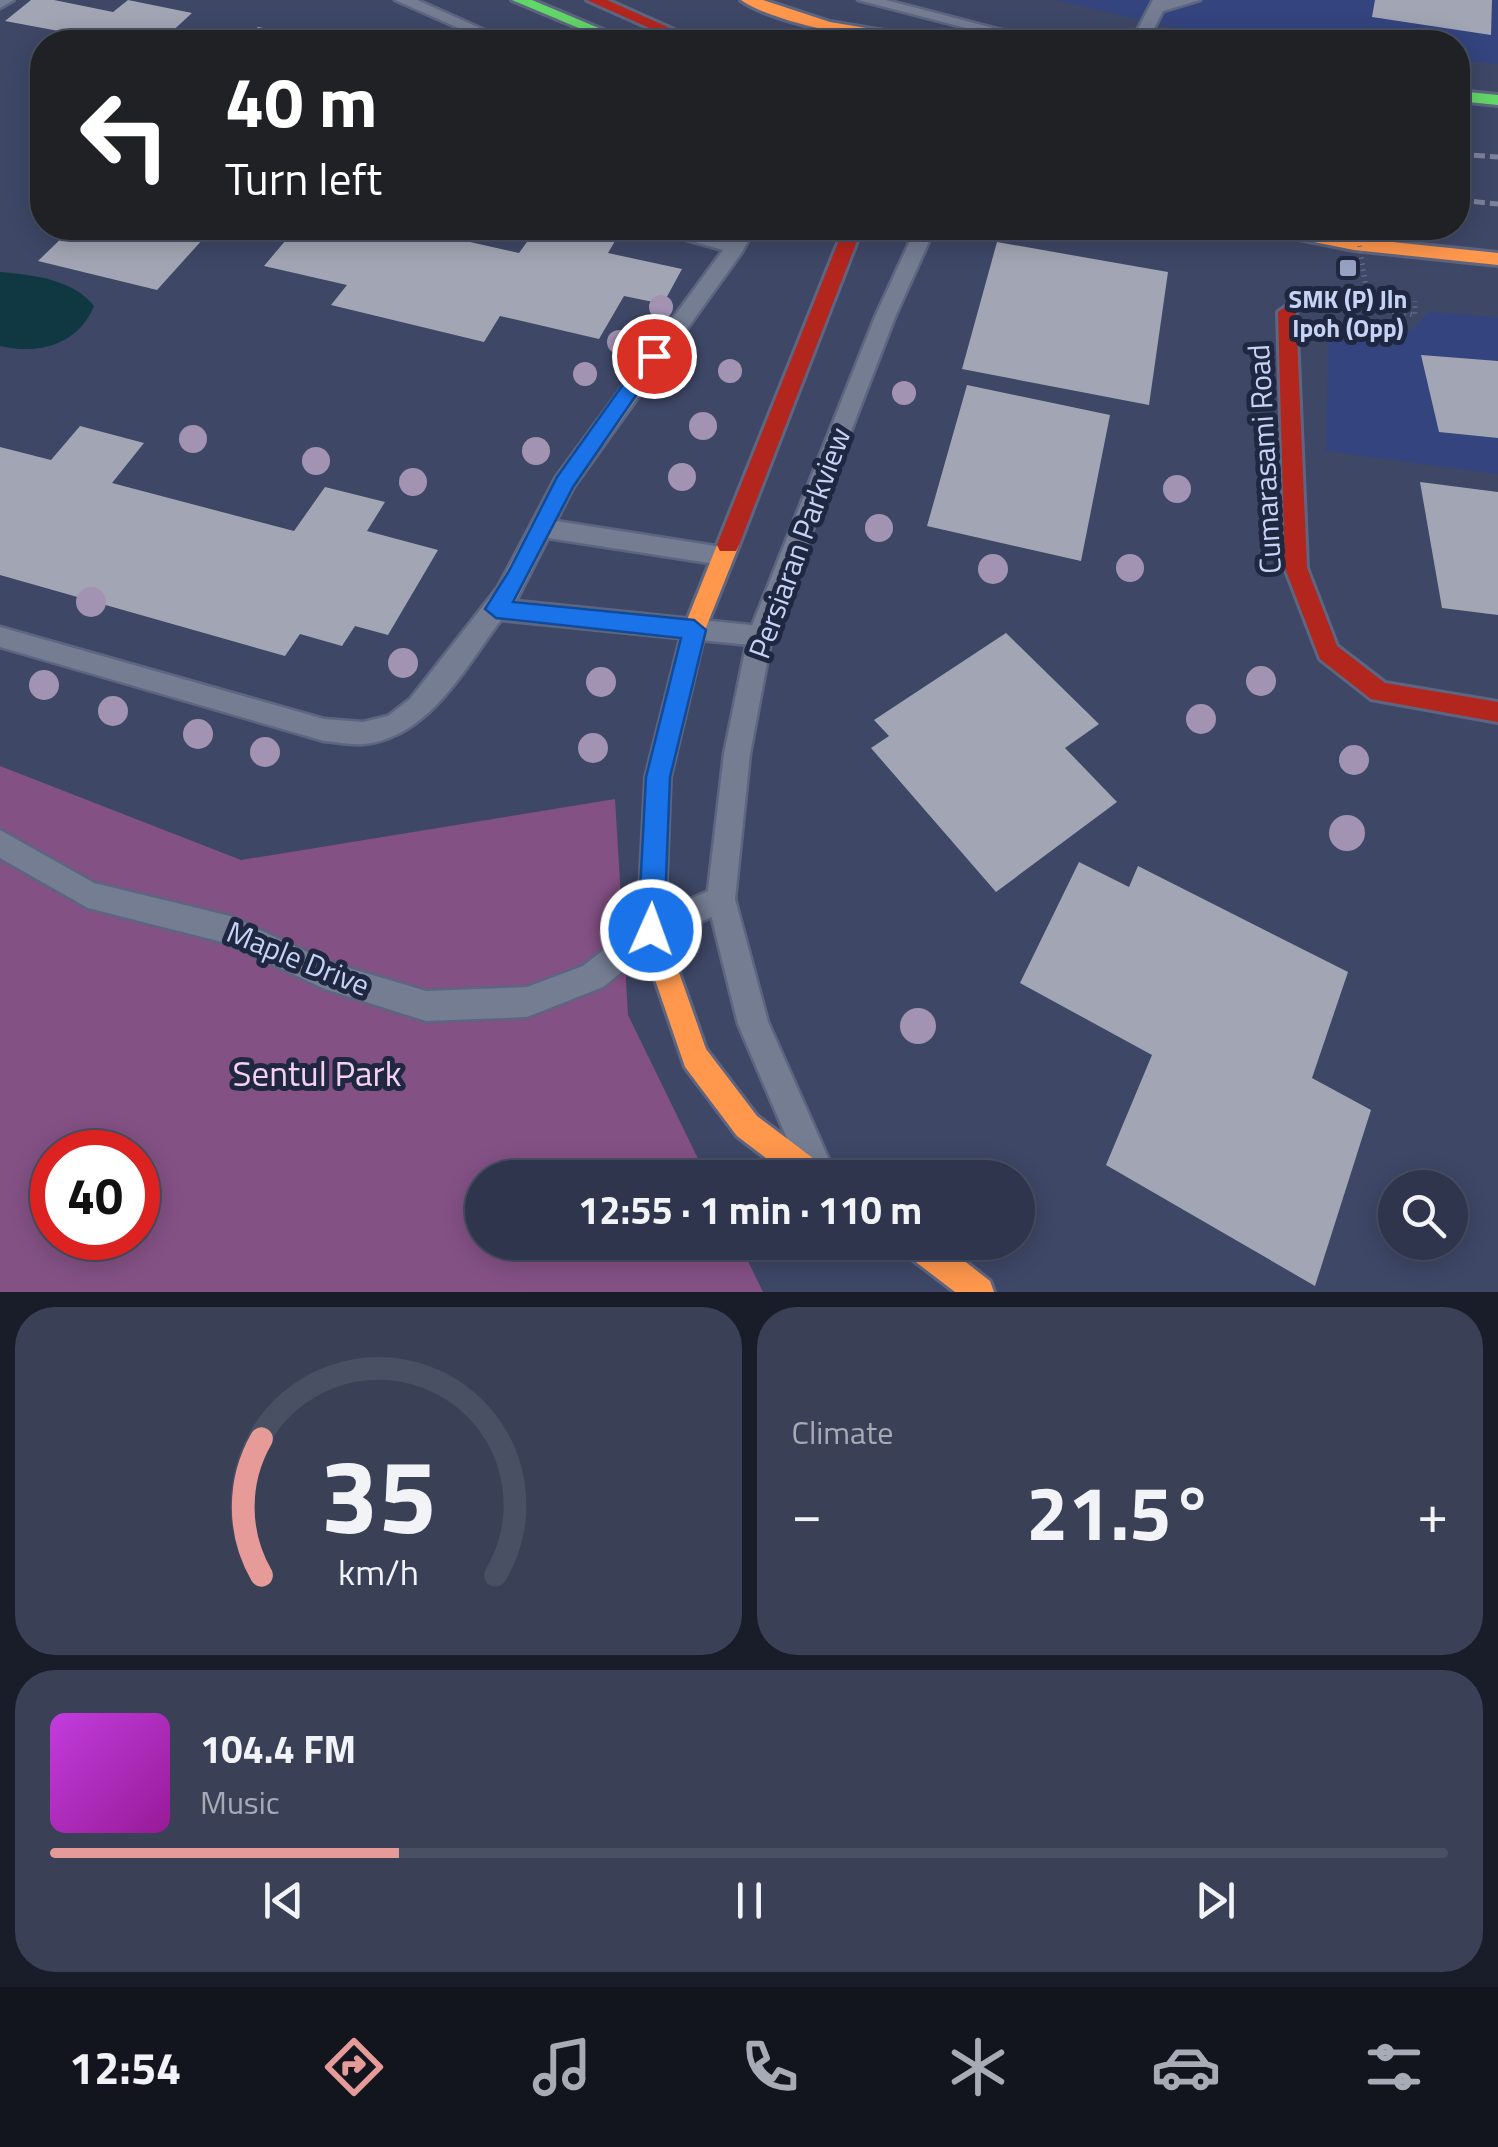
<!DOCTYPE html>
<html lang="en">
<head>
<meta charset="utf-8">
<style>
  body { margin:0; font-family:"Titillium Web",sans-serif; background:#3a4056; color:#f1f3f6; height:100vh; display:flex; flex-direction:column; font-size:38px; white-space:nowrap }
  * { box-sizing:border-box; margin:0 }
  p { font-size:32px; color:#a7abb5 }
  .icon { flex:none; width:55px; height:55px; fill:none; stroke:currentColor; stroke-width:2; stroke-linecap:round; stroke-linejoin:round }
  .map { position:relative; height:1292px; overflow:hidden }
  .sheet { display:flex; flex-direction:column; gap:15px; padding:15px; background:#191d2a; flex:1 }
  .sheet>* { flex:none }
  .hud { position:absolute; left:30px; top:30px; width:1440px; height:210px; border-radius:40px; box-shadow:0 5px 25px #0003,0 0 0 2px #495064; background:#202124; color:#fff; overflow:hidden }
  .buttons { position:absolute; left:1378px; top:1170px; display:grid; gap:20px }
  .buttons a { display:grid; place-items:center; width:90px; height:90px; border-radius:50%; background:#2e354c; box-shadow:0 5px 25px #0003,0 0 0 2px #495064; font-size:50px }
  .speed { position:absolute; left:30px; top:1130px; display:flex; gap:20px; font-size:50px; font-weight:700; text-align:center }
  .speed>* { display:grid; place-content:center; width:130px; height:130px; border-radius:50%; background:#2e354c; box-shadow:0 5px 25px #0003,0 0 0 2px #495064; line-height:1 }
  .speed .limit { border:15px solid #d22; background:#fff; color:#111 }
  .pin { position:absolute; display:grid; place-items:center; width:85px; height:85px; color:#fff; margin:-42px; border:5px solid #fff; border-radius:50%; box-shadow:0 2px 10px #0007 }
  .me { position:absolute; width:110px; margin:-55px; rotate:2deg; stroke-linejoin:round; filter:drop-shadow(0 0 8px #0008) }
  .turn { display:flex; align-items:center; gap:35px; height:210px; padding:0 30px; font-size:45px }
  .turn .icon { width:130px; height:130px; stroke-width:2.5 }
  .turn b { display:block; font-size:70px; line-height:85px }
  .big { font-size:75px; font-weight:700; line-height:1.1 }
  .sheet .tile { flex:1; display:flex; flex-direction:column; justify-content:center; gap:15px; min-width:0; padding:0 35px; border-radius:40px; background:#3a4056 }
  .sheet .dial { align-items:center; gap:0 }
  .dial svg { height:260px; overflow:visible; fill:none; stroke:#495064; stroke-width:7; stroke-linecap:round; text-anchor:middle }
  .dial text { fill:#f1f3f6; stroke:none }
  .song { display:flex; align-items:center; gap:30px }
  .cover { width:120px; height:120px; border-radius:15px; background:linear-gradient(135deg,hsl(290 70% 55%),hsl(300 70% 35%)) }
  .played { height:10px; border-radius:5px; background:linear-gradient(90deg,#e69b98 25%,#495064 25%) }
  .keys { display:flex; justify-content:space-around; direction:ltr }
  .heat { display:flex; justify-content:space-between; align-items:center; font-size:55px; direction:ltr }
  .sheet .tiles { flex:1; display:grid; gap:15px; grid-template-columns:1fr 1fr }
  .tile:last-child { grid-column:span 2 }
  .trip { position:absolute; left:465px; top:1160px; width:570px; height:100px; border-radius:50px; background:#2e354c; box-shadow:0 5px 25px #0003,0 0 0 2px #495064; font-weight:700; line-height:100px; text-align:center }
  .dock { display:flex; height:160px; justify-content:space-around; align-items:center; background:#12151e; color:#a7abb5 }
  .dock .icon { width:70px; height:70px }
  .dock .selected { color:#e69b98 }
  .dock b { font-size:45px; color:#f1f3f6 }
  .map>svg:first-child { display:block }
  .built { fill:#34447f }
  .green { fill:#845185; fill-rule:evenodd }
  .water { fill:#0f3842 }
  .building { fill:#a2a6b4 }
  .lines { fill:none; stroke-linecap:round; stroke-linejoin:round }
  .lane-casing { stroke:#5d6580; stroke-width:5 }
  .street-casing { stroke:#5d6580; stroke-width:5 }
  .fast-casing { stroke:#5d6580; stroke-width:6 }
  .slow-casing { stroke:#5d6580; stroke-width:6 }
  .jam-casing { stroke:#5d6580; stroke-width:6 }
  .path { stroke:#71788e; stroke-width:5; stroke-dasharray:1 5; stroke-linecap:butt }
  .lane { fill:#757d93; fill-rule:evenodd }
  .street { fill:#757d93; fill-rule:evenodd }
  .fast { fill:#63d668; fill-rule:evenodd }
  .slow { fill:#ff974d; fill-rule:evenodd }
  .jam { fill:#b3261e; fill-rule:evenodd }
  .rail { stroke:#7c8298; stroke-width:5; stroke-dasharray:11 5; stroke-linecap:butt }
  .path-bridge { stroke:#71788e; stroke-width:5; stroke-dasharray:1 5; stroke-linecap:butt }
  .tree { fill:#a393b3 }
  .route { fill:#1a73e8; stroke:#114b97; stroke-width:2.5 }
  .poi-dot { fill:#97a2c3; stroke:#202841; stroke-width:4 }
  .labels { text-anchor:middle; stroke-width:10; stroke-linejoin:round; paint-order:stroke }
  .far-poi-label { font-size:25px; font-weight:bold; fill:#c7d3f5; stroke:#202841 }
  .street-label { font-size:30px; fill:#c7d3f5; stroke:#202841 }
  .near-park-label { font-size:35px; fill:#f6d1f2; stroke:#202841 }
</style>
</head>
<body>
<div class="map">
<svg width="1498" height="1292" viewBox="0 0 1498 1292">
  <rect width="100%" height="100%" fill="#3e4766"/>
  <!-- built -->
  <path class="built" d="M1055,0H1498V64L1458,60V42H1350L1176,28Z
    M1429,312L1498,317V474L1326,451L1329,324L1411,330Z"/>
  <!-- green -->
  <path class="green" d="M0,766L241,860L615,799L628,1015L707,1177L482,1178V1242L739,1243L763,1292H0ZM52,1152H138V1238H52Z"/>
  <!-- water -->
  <path class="water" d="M0,272C33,275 73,279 94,306C78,345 38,355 0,346Z"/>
  <!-- building -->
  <path class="building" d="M31,0H54L113,12L128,0L192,13L166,37L182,42H52L64,32L5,21Z
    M1375,0H1492L1491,35L1372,17Z
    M258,27L316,38L312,42H242Z
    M72,228H213L157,290L38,261Z
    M296,228H454L448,237L519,253L537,228H580L618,236L608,253L682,269L663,304L624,296L599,339L500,316L484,342L331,305L347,285L264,266Z
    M997,242L1168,272L1149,405L962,369Z
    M1421,355L1498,361V438L1439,432Z
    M967,385L1110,415L1081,561L927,526Z
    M80,426L144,443L112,483L294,531L325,487L385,502L367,531L438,550L388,635L355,626L342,646L300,634L285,656L0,575V447L51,460Z
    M1420,482L1498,492V615L1442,608Z
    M1006,633L1099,724L1065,748L1117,802L996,892L871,748L889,736L874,720Z
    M1079,862L1129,887L1138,866L1348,972L1312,1078L1371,1110L1315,1286L1106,1165L1152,1055L1020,983Z"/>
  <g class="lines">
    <defs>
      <path id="lane" d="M0,0H14L0,8Z
        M395,0H417L511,42H490Z
        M858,0H886L1047,42H1020Z
        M1153,0H1200L1163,11L1147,42H1131Z
        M655,228H686L729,239L736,228H755L742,252L573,488L556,521L722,547L730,549L734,556L730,563L722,565L548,538L516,601L760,626L769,629L772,636L769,643L760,646L501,620C465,667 430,737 364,744C351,745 337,742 324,741L0,647V627L324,719L363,722L388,716L410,699L498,587L556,477L723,250L658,232Z
        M0,830L94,883L230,916L329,962L426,991L527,987L583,966L641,920L711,890L721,886L731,890L735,899L731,908L661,940L603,987L527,1017L426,1021L325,989L226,943L88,908L0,858Z"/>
      <path id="street" d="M916,228H935L895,317L772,636L750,754L735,899L768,1022L837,1178H804L738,1024L707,899L724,754L748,636L875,317Z"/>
      <path id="fast" d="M512,0H532L632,42H612Z
        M1458,91L1498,95V105L1458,101Z"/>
      <path id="slow" d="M741,0H763L830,22L920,37L928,42C885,45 774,24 741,0Z
        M1266,228H1300L1354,238L1498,253V265L1354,250L1274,234Z
        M728,537L739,545L705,630L670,777L664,930L706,1049L757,1116L826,1168L830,1178H792L737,1136L685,1067L638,930L646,777L683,630L717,545Z
        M900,1242H940L990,1281L994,1292H955L904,1253Z"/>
      <path id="jam" d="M587,0H607L701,42H681Z
        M844,228H862L739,545L736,551H720L717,545Z
        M1287,306L1296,312L1307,568L1337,646L1385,683L1498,702V722L1371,699L1320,659L1285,568L1278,312Z"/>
    </defs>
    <!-- lane casing -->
    <use href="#lane" class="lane-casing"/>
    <!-- street casing -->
    <use href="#street" class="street-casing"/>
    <!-- fast casing -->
    <use href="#fast" class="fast-casing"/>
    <!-- slow casing -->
    <use href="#slow" class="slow-casing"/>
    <!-- jam casing -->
    <use href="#jam" class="jam-casing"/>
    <!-- path -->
    <path class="path" d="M1369,308L1415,315V301"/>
    <!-- lane -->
    <use href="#lane" class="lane"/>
    <!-- street -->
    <use href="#street" class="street"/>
    <!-- fast -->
    <use href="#fast" class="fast"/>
    <!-- slow -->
    <use href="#slow" class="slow"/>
    <!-- jam -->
    <use href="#jam" class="jam"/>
    <!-- rail -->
    <path class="rail" d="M1458,154L1498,157
      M1458,200L1498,204"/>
    <!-- path-bridge -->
    <path class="path-bridge" d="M1357,228L1369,308"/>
  </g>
  <!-- trees -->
  <g class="tree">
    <circle cx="661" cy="307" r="12"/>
    <circle cx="619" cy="342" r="12"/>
    <circle cx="730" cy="371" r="12"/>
    <circle cx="585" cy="374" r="12"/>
    <circle cx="904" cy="393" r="12"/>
    <circle cx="703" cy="426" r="14"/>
    <circle cx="193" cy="439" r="14"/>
    <circle cx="536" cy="451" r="14"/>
    <circle cx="316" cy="461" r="14"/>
    <circle cx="682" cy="477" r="14"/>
    <circle cx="413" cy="482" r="14"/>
    <circle cx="1177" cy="489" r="14"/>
    <circle cx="879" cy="528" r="14"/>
    <circle cx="993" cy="569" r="15"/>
    <circle cx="1130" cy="568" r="14"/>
    <circle cx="91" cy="602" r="15"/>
    <circle cx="403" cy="663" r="15"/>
    <circle cx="1261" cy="681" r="15"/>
    <circle cx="601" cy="682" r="15"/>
    <circle cx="44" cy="685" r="15"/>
    <circle cx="113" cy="711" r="15"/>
    <circle cx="1201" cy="719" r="15"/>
    <circle cx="198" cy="734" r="15"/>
    <circle cx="593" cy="748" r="15"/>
    <circle cx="265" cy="752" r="15"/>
    <circle cx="1354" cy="760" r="15"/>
    <circle cx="1347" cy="833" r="18"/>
    <circle cx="918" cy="1026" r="18"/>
  </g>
  <!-- route -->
  <path class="route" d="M654,349L663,356L573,487L513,602L694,620L706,630L670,777L664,930L661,938L651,942L642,938L638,930L646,777L681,638L496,618L485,609L509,571L557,477L647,351Z"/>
  <!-- markers -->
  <rect class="poi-dot" x="1338" y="258" width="20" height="20" rx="5"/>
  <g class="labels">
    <!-- far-poi labels -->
    <g class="far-poi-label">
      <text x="1348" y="308">SMK (P) Jln<tspan x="1348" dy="29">Ipoh (Opp)</tspan></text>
    </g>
    <!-- street labels -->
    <g class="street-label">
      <text transform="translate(1265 459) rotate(-93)" y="10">Cumarasami Road</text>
      <text transform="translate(800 543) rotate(-70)" y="10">Persiaran Parkview</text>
      <text transform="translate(298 959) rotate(22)" y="10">Maple Drive</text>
    </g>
    <!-- near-park labels -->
    <g class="near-park-label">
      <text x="317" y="1086">Sentul Park</text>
    </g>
  </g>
</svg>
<div class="buttons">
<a><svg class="icon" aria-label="search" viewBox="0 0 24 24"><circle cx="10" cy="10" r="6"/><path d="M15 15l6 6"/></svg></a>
</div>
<div class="speed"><div class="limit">40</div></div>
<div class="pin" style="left:654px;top:356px;background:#d93025"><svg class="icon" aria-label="arrive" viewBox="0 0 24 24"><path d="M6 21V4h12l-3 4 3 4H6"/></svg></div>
<svg class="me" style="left:651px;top:930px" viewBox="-20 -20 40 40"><circle r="17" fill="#1a73e8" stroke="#fff" stroke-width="3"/><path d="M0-11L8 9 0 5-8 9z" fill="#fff"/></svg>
<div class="trip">12:55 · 1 min · 110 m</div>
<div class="hud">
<div class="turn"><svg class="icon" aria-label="left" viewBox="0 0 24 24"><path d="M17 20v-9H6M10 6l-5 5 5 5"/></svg><div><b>40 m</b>Turn left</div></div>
</div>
</div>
<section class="sheet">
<div class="tiles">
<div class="tile dial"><svg viewBox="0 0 100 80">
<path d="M14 69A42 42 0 1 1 86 69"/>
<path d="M14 69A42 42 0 0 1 14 27" stroke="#e69b98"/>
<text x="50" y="56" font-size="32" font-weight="700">35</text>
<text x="50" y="72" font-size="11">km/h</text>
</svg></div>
<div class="tile"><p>Climate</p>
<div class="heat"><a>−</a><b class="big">21.5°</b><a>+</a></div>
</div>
<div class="tile">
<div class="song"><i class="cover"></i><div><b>104.4 FM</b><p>Music</p></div></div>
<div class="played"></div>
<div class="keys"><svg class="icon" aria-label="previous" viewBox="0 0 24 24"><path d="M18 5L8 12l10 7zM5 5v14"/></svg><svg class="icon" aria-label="pause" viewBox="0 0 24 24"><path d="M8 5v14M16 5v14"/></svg><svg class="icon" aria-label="next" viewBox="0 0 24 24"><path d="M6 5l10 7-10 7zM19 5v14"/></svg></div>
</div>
</div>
</section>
<nav class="dock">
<b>12:54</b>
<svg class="icon selected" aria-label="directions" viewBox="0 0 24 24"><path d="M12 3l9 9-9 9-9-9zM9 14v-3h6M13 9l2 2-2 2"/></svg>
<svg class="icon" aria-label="music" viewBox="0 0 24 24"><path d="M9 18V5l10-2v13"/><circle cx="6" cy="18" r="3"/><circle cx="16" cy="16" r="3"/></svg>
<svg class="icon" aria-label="phone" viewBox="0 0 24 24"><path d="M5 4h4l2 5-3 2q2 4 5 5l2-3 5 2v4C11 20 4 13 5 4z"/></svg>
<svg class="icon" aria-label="climate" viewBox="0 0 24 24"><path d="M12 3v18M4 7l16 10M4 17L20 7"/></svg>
<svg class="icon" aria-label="car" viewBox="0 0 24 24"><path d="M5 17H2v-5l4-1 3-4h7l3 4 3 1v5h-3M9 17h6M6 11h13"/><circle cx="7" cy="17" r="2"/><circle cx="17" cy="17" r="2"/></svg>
<svg class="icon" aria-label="filters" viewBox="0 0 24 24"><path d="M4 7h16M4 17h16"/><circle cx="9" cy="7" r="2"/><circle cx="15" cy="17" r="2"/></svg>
</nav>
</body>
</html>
